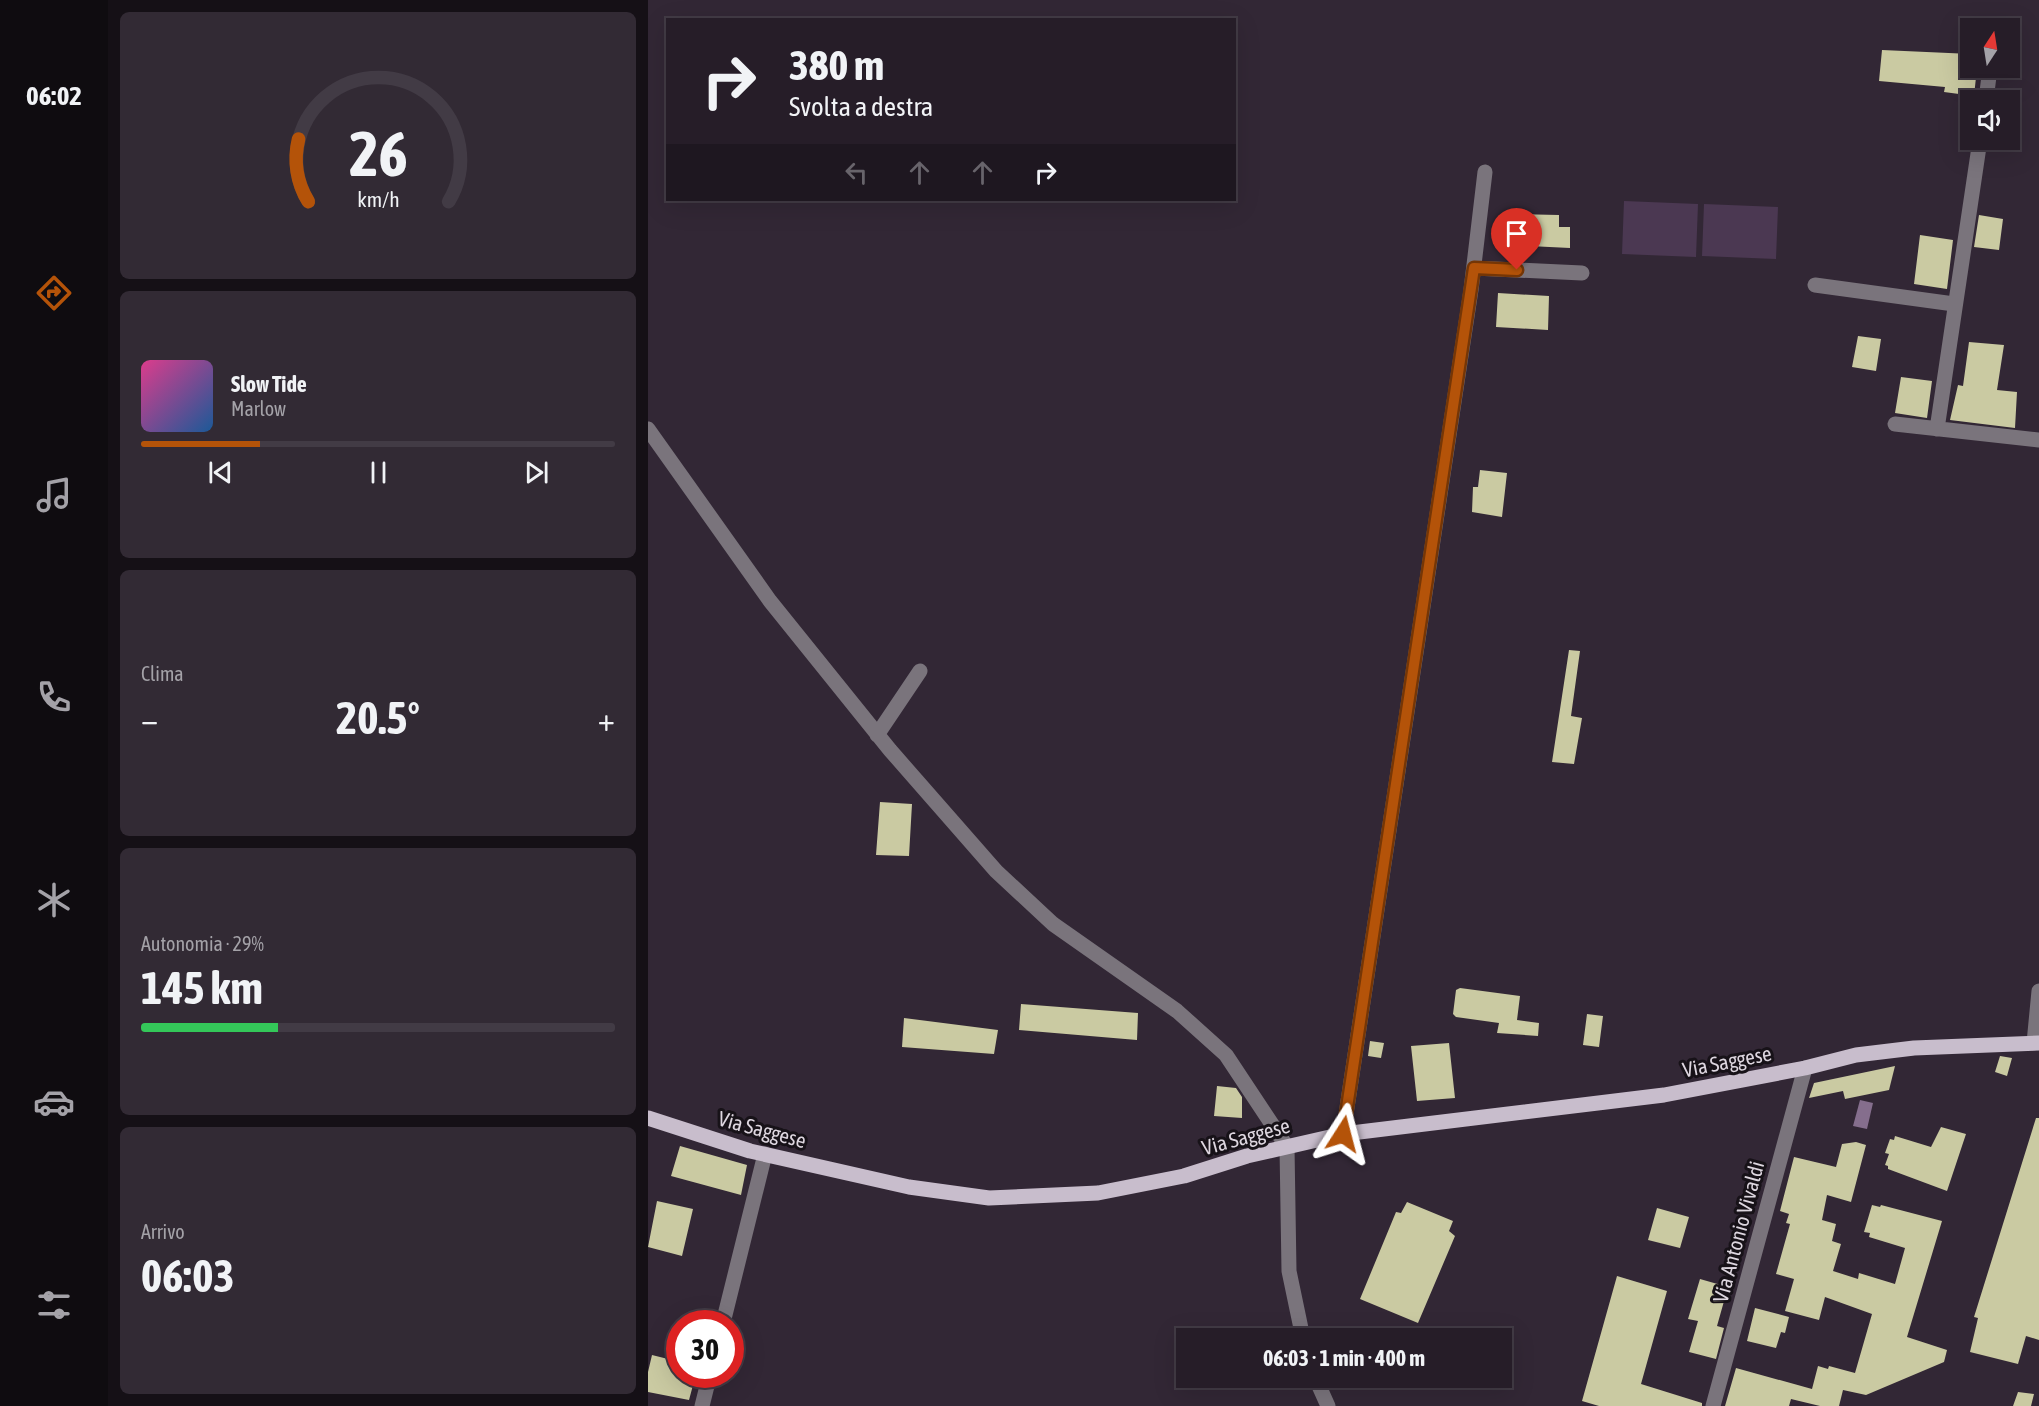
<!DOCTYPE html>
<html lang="it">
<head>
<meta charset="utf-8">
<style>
  body { margin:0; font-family:"Asap Condensed",sans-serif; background:#322a34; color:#f1f3f6; height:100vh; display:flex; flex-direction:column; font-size:22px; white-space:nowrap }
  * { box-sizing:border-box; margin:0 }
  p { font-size:20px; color:#a4a2a8 }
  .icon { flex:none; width:33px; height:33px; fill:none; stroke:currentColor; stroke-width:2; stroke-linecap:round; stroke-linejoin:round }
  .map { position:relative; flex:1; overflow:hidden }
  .sheet { display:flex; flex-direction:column; gap:12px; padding:12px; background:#151016; width:540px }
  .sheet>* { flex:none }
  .top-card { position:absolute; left:18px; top:18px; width:570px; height:183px; border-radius:0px; box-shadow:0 6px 24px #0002,0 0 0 2px #423b45; background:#261d28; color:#f1f3f6; overflow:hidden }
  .needle { width:39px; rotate:12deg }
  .buttons { position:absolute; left:1312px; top:18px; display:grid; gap:12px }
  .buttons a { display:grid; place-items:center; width:60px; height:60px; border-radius:0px; background:#261d28; box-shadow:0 6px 24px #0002,0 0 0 2px #423b45; font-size:30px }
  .speed { position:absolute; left:18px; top:1310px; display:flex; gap:12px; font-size:30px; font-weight:700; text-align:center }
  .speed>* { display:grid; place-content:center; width:78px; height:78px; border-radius:50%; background:#261d28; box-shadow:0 6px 24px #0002,0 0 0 2px #423b45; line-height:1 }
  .speed .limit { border:9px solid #d22; background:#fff; color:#111 }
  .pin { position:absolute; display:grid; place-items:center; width:51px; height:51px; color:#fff; margin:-62px -26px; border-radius:50% 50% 50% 0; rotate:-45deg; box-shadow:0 0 6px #0007 }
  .pin .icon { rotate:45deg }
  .me { position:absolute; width:66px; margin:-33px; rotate:9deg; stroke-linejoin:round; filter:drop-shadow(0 0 4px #0008) }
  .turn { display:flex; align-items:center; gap:21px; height:126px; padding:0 24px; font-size:27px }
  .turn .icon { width:78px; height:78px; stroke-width:2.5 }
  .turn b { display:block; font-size:42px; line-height:51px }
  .lanes { display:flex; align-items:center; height:57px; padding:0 24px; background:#0003; justify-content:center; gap:30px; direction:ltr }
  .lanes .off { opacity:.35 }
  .big { font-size:45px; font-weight:700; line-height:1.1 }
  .sheet .widget { flex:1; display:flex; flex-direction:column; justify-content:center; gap:9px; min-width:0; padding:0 21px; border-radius:9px; background:#322a34 }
  .sheet .dial { align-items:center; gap:0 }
  .dial svg { height:156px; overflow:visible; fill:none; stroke:#423b45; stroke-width:7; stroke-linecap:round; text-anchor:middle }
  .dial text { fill:#f1f3f6; stroke:none }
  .song { display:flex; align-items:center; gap:18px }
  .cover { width:72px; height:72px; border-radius:9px; background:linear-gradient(135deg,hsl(330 70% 55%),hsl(210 70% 35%)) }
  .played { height:6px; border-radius:3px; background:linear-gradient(90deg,#b45309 25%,#423b45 25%) }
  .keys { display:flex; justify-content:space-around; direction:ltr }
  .heat { display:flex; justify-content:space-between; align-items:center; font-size:33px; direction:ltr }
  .charge { height:9px; border-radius:4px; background:linear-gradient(90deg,#34c759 29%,#423b45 0) }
  .trip { position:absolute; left:528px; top:1328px; width:336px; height:60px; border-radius:0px; background:#261d28; box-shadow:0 6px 24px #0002,0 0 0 2px #423b45; font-weight:700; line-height:60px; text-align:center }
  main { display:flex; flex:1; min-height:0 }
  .dock { display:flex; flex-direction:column; width:108px; justify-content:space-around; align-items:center; background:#0f0c10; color:#a4a2a8 }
  .dock .icon { width:42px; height:42px }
  .dock .on { color:#b45309 }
  .dock b { font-size:27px; color:#f1f3f6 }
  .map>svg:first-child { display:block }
  .green { fill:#4b3852 }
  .water { fill:#856e8d }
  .building { fill:#cacaa2 }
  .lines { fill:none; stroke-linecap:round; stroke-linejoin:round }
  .minor { stroke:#7a747c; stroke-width:15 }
  .major { stroke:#c8bdcc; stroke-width:15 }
  .route-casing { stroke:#753606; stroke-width:15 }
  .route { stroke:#b45309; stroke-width:10 }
  .labels { text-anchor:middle; stroke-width:6; stroke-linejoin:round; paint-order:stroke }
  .street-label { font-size:21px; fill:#ddd6df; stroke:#171218 }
</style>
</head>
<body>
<main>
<nav class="dock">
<b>06:02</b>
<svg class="icon on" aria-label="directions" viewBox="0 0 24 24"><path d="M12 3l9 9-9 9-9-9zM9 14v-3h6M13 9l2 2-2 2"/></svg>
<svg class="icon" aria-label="music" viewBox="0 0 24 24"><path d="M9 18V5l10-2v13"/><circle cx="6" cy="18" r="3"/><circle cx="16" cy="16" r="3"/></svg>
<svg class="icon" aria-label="phone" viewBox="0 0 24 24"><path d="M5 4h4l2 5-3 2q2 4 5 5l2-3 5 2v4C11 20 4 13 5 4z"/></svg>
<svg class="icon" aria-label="climate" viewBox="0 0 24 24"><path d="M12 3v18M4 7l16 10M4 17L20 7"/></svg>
<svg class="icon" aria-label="car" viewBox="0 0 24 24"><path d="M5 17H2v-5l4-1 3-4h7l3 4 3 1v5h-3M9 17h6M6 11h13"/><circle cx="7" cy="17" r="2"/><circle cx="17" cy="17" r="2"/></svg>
<svg class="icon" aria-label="filters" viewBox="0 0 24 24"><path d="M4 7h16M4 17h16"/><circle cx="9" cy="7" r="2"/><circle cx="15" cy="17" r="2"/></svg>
</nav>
<section class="sheet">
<div class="widget dial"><svg viewBox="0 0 100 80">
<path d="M14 69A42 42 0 1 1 86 69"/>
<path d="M14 69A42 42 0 0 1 9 37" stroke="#b45309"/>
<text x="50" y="56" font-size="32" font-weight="700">26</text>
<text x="50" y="72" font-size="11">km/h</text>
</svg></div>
<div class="widget">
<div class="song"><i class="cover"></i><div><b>Slow Tide</b><p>Marlow</p></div></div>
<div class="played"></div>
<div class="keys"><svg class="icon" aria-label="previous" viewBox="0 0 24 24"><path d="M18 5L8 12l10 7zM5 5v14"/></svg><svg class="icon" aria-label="pause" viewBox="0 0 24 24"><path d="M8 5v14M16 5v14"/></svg><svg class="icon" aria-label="next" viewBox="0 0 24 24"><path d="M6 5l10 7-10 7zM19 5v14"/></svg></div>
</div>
<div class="widget"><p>Clima</p>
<div class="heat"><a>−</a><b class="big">20.5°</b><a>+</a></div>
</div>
<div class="widget"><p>Autonomia · 29%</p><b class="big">145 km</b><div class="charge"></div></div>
<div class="widget"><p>Arrivo</p><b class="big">06:03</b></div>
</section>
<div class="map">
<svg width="1391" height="1406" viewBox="0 0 1391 1406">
  <rect width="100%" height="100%" fill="#322735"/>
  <!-- green -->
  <path class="green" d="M976,201L1050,204L1048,257L974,254Z
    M1056,204L1130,207L1128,259L1054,256Z"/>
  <!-- water -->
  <path class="water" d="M1212,1100L1225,1103L1219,1129L1205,1126Z"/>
  <!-- building -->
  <path class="building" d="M1234,50L1323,54V68H1329L1326,96L1296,92L1297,87L1231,81Z
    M860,214L911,215V227H922V248L860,245Z
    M1331,215L1355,219L1351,250L1326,247Z
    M1272,235L1305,240L1299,289L1266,284Z
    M850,293L901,296L900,330L848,327Z
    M1210,336L1233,339L1228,371L1204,367Z
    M1321,342L1356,345L1349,390L1369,392L1367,428L1302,420L1310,385L1315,386Z
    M1253,377L1284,381L1279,418L1247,413Z
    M832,470L859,473L854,517L824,512L825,487H830Z
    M921,650L932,651L923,716L934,718L926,764L904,762Z
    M232,802L264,804L261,856L228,855Z
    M812,988L872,996L869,1020L891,1023L890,1036L849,1033L851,1023L808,1017L805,1014L808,990Z
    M373,1004L490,1013L489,1040L371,1030Z
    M939,1014L955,1016L951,1047L935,1045Z
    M256,1018L350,1030L346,1054L254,1047Z
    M722,1041L736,1043L733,1058L720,1056Z
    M801,1043L807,1098L769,1101L763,1046Z
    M1352,1056L1364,1058L1359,1076L1347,1072Z
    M1247,1066L1241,1090L1197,1099L1195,1091L1161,1098L1166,1083Z
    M569,1086L588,1088L594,1097V1118L566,1116Z
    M1388,1118H1391V1340L1378,1336L1370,1364L1322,1352L1330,1318L1326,1317Z
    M1293,1127L1318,1134L1299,1191L1240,1169V1166L1237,1165L1241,1154L1237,1153L1242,1139L1246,1140L1247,1136L1283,1147Z
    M1208,1142L1218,1145L1203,1202L1179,1195L1174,1220L1188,1224L1184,1241L1193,1244L1185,1271L1210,1279L1211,1273L1247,1284L1257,1248L1221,1237L1222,1233L1216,1232L1224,1205L1232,1207L1233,1205L1294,1221L1259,1337L1299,1350L1296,1362L1218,1395L1195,1390L1191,1406H1172L1143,1399L1141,1406H1077L1088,1368L1164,1389L1170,1366L1180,1369L1181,1366L1207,1373L1224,1314L1177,1297L1171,1320L1137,1311L1146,1279L1128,1274L1142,1224L1138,1223L1141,1214L1132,1211L1146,1157L1188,1167L1194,1144Z
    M32,1146L99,1165L93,1195L23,1176Z
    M9,1201L45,1209L34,1256L0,1247Z
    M759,1202L805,1221L801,1231L807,1236L770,1323L712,1299L748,1212L753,1213Z
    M1009,1208L1041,1217L1032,1248L1000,1240Z
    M969,1276L1019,1291L993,1384L1054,1403V1406H951L934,1401Z
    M1052,1279L1080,1287L1069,1326L1076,1328L1068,1359L1041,1352L1050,1321L1040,1319Z
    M1107,1308L1141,1317L1137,1333L1133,1332L1128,1348L1099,1341Z
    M4,1355L32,1362V1374H48L41,1400L0,1392V1372Z
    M1370,1392L1386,1394L1383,1406H1365Z"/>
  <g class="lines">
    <!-- minor -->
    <path class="minor" d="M1338,100L1342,68
      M826,268L934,273
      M1167,285L1306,304
      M1247,424L1391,440
      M0,429L122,601L242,750L348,871L405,924L529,1011L578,1055L639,1147L641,1271L655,1338
      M1289,429L1332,140
      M229,735L272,671
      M1386,1043L1391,991
      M695,1134L823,290L837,172
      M75,1323L117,1154
      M667,1377L680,1406
      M54,1406L62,1374
      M1065,1406L1157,1068"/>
    <!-- major -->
    <path class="major" d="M0,1118L102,1151L261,1187L341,1198L450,1193L536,1176L599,1156L695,1134L1016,1095L1157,1068L1208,1055L1266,1048L1391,1043"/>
  </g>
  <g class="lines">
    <defs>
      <path id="route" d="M695,1134L826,268L869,270"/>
    </defs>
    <!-- route casing -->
    <use href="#route" class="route-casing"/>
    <!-- route -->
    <use href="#route" class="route"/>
  </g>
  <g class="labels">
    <!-- street labels -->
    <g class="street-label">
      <text transform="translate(1079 1062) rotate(-11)" y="7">Via Saggese</text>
      <text transform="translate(114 1130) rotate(15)" y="7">Via Saggese</text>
      <text transform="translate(598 1137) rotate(-15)" y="7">Via Saggese</text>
      <text transform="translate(1091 1232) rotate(-75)" y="7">Via Antonio Vivaldi</text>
    </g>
  </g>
</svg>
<div class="buttons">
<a><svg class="needle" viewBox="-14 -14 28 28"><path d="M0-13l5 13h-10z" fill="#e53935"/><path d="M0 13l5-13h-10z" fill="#a4a2a8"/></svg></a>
<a><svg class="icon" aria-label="sound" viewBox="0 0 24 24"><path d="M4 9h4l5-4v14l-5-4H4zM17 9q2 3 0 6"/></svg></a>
</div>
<div class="speed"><div class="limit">30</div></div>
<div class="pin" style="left:869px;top:270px;background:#d93025"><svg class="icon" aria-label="arrive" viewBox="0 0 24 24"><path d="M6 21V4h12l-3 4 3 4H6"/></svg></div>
<svg class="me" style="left:695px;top:1134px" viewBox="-20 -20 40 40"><path d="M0-17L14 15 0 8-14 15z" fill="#b45309" stroke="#fff" stroke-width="4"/></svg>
<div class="trip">06:03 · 1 min · 400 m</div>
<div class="top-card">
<div class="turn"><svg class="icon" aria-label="right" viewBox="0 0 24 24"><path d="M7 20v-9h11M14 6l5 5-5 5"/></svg><div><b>380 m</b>Svolta a destra</div></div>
<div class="lanes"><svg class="icon off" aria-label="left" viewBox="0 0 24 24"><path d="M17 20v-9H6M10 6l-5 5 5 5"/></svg><svg class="icon off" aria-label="ahead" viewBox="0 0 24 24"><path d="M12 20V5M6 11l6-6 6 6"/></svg><svg class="icon off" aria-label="ahead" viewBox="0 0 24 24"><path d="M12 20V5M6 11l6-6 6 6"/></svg><svg class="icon" aria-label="right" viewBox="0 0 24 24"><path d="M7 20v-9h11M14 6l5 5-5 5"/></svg></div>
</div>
</div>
</main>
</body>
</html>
